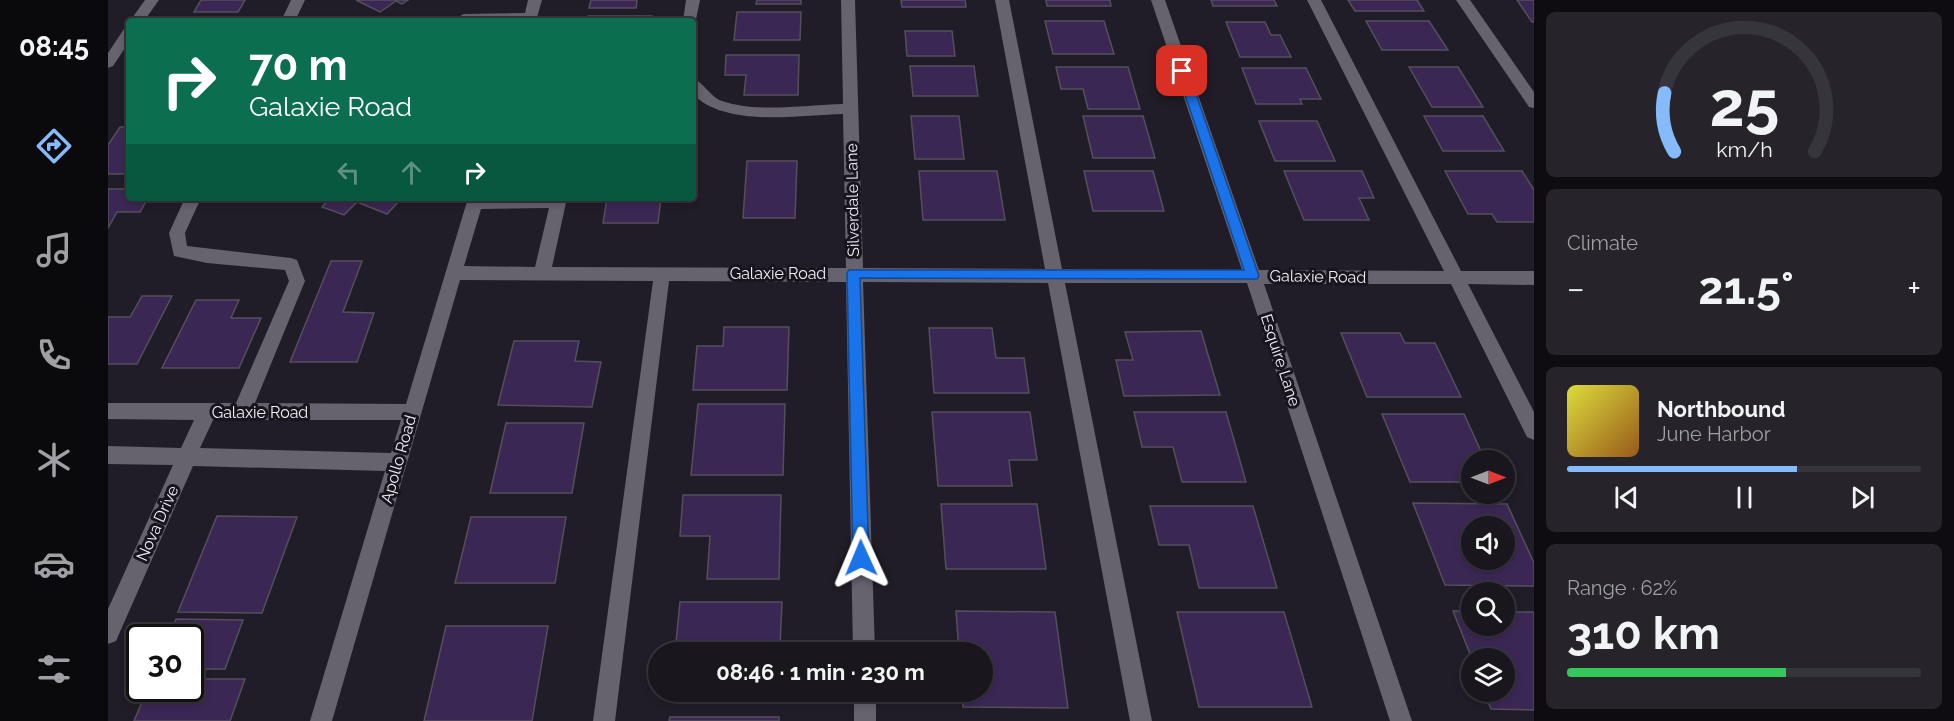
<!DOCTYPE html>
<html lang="en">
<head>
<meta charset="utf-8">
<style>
  body { margin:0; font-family:Raleway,sans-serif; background:#26232b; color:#f1f3f6; height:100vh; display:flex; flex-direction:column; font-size:22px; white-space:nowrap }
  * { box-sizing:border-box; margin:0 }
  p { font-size:20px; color:#9f9fa4 }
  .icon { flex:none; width:33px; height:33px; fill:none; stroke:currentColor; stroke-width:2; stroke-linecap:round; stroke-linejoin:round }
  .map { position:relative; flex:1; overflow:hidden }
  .details { display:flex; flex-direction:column; gap:12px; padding:12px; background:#0e0c10; width:420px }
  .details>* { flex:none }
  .hud { position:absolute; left:18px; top:18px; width:570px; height:183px; border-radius:6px; box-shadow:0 3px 9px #0003,0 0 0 2px #37353c; background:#0b6e4f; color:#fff; overflow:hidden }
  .needle { width:39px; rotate:90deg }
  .tools { position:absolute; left:1353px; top:450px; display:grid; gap:12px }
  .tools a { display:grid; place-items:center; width:54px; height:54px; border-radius:50%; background:#19161e; box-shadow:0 3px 9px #0003,0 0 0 2px #37353c; font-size:30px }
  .speed { position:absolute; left:18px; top:624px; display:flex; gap:12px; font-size:30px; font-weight:700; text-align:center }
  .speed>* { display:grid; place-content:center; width:78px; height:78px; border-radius:50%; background:#19161e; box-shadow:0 3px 9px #0003,0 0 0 2px #37353c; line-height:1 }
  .speed .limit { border:3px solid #111; border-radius:9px; background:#fff; color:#111 }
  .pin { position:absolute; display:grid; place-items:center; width:51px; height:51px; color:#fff; margin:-26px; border-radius:12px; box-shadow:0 3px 9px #0006 }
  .me { position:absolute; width:66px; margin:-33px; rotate:359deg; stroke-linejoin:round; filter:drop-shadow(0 0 4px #0008) }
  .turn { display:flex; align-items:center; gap:21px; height:126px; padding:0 24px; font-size:27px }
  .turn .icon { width:78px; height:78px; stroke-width:2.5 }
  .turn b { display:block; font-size:42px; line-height:51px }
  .lanes { display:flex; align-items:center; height:57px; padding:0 24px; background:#0003; justify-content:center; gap:30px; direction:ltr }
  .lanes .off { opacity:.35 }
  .big { font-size:45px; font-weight:700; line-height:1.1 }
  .details .card { flex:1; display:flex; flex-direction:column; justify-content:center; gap:9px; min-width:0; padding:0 21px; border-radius:9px; background:#26232b }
  .details .dial { align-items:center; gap:0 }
  .dial svg { height:156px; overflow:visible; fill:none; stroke:#37353c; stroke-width:7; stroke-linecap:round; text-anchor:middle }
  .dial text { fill:#f1f3f6; stroke:none }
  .song { display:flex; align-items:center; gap:18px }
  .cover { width:72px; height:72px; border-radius:9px; background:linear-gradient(135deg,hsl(60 70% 55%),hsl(30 70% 35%)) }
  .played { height:6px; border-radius:3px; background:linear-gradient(90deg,#86bbfb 65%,#37353c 65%) }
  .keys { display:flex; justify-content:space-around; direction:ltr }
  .heat { display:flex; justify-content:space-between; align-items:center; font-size:33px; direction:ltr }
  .charge { height:9px; border-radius:4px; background:linear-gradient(90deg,#34c759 62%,#37353c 0) }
  .trip { position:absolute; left:540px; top:642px; width:345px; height:60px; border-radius:30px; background:#19161e; box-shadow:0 3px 9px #0003,0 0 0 2px #37353c; font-weight:700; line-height:60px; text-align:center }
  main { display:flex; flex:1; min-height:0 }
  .tabs { display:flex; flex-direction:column; width:108px; justify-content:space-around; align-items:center; background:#0a090c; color:#9f9fa4 }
  .tabs .icon { width:42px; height:42px }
  .tabs .current { color:#86bbfb }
  .tabs b { font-size:27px; color:#f1f3f6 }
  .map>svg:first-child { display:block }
  .building { fill:#3b2754; stroke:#544f5b; stroke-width:1.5; fill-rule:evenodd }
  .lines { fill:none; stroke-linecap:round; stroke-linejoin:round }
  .minor { fill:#66626e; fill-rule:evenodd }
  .route { fill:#1a73e8; stroke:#114b97; stroke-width:1.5 }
  .labels { text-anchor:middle; stroke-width:6; stroke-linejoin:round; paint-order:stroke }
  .street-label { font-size:16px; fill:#efedf4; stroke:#18141e }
</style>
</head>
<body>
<main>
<nav class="tabs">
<b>08:45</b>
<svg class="icon current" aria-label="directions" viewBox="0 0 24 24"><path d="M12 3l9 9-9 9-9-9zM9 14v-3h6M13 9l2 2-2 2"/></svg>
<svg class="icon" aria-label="music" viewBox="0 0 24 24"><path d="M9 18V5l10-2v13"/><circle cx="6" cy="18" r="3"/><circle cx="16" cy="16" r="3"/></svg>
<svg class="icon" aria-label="phone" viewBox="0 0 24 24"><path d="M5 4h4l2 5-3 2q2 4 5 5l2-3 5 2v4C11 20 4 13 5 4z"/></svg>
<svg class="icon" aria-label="climate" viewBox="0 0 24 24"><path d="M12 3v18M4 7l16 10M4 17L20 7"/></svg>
<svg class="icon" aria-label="car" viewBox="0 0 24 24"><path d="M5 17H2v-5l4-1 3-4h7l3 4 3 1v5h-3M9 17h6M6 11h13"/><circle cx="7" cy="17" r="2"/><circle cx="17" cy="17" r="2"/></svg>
<svg class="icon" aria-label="filters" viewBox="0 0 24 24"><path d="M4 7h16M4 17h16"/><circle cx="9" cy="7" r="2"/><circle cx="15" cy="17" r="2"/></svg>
</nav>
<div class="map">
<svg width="1426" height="721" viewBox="0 0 1426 721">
  <rect width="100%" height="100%" fill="#211d28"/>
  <!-- building -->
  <path class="building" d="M93,0H137L130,12H86Z
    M248,0H300L294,4L288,1L272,12Z
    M483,0H529L528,8H481Z
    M649,0H693V4H648Z
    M793,0H857L858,7H794Z
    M938,0H1002L1003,6H939Z
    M1103,0H1166L1169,6H1105Z
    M1240,0H1309L1316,11H1247Z
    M1409,0H1426V22H1424Z
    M629,12H693L692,40H626Z
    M480,16H544L543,21H479Z
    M937,21H996L1006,54H945Z
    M1258,21H1321L1340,50H1274Z
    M1118,22H1157L1163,35H1172L1183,57H1132Z
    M797,31H844L847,56H799Z
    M618,55H691L690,95H636L638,75H617Z
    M802,66H866L870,96H805Z
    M948,67H1020L1032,109H980L975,89H953Z
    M1301,67H1350L1375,107H1324Z
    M1134,68H1198L1213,99H1192L1194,104H1148Z
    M803,116H851L856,159H807Z
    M975,116H1035L1047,158H985Z
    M1316,116H1375L1396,151H1335Z
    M1151,121H1209L1227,161H1167Z
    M12,127H21V174H0V145Z
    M639,161H689L687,218H635Z
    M811,171H889L897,220H815Z
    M976,171H1045L1056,211H985Z
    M1176,171H1254L1266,198H1251L1261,220H1196Z
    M1337,171H1414L1426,190V222H1389L1384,214H1360Z
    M0,189H21V198H40L32,212H9L0,228Z
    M222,198H294L279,214L249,202L236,215L214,207Z
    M499,198H553L550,223H495Z
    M223,261H254L235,312L266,313L249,362H182Z
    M34,296H64L29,364H0V317H22Z
    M88,300H131L123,318H153L131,368H54Z
    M616,327H681L679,390H585L589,346H615Z
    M821,328H884L888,358H916L921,393H826Z
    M1093,331L1112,395L1016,396L1008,360H1025L1017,332Z
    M1233,333H1292L1297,343H1327L1353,397H1259Z
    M406,341H471L467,361L493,362L484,407L390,405Z
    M590,404H677L675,475H583Z
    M824,412H922L929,460H901L904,486H830Z
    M1026,412H1118L1138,482H1074L1065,447H1034Z
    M1274,414H1356L1377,460H1364V482H1302Z
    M398,423H476L464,493H382Z
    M575,495H673L671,579H599L602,536H572Z
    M1305,503L1399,504L1426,563V586L1337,585ZM1364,526H1396V560H1364Z
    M833,504H929L938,569H838Z
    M1042,506H1145L1169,588H1091L1081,545H1051Z
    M109,516L189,517L154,613L70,612Z
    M363,517H458L447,583H347Z
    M572,602H674L672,646H664L663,652H567Z
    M848,611L947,612L960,708L855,707L854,692H874V652H851Z
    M1345,611H1364V626H1396V612H1426V710L1383,709L1376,692H1396V658L1364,659Z
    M1069,612H1176L1204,707H1091Z
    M68,619L135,620L117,669H82V638H60Z
    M338,626H440L424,721H316Z
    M82,679H137L122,721H26L40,688H82Z
    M564,692H662L564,693Z
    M562,717H671V721H561Z"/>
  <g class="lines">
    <!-- minor -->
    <path class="minor" d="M37,0H51L36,21H22Z
      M183,0H197L187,21H173Z
      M420,0H434L428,21H342L356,14L417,13Z
      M578,0H592L587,24L585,21H575Z
      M733,0H747L755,268L937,269L887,0H901L954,269L1134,270L1043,0H1057L1151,270L1336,271L1199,0H1213L1353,271H1426V285L1360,284L1426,412V440L1419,437L1343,284H1156L1304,721H1282L1139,283H957L1044,721H1022L940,283L755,282L767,652H745L738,282L561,281L507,721H485L545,281L352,280L224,721H202L277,471L85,466L8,641L0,644V609L65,465L0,464V446L73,448L86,420L0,419V403H128L181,281L177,270L99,263L66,256L61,233L77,198H93L77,233L79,246L183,258L189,260L197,281L147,403L298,404L360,198H459L444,267L738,268L735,114C692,115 617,128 585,94V79C596,82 602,97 614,101C648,113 699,105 735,104ZM441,208L427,267L356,266L373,209ZM105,420H293L283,453L92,448Z
      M1348,0H1362L1426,92V108L1421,107Z
      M21,28V42L5,66L0,68V53L16,29Z
      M746,692H768V721H746Z"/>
  </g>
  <!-- route -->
  <path class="route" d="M1074,68L1080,71L1151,276L1149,279L752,278L761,558L759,564L753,566L747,564L745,558L739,273L741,270H1136L1069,71Z"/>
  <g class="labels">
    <!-- street labels -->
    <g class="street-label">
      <text transform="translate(744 200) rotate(-91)" y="6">Silverdale Lane</text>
      <text x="670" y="279">Galaxie Road</text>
      <text transform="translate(1210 276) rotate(1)" y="6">Galaxie Road</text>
      <text transform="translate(1173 360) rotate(72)" y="6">Esquire Lane</text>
      <text x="152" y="418">Galaxie Road</text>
      <text transform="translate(290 459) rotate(-74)" y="6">Apollo Road</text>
      <text transform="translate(49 523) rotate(-66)" y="6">Nova Drive</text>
    </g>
  </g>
</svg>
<div class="tools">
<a><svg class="needle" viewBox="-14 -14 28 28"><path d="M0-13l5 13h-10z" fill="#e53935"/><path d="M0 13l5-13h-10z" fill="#9f9fa4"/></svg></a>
<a><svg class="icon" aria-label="sound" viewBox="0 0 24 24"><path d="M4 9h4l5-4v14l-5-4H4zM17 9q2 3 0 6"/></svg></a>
<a><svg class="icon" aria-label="search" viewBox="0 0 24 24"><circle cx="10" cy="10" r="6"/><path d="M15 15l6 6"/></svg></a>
<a><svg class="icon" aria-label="layers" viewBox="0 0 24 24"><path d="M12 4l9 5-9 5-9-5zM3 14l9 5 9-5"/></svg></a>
</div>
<div class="speed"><div class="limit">30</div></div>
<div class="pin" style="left:1074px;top:71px;background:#d93025"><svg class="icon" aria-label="arrive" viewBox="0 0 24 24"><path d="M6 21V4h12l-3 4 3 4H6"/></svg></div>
<svg class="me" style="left:753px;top:558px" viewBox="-20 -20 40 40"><path d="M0-17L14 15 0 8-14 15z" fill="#1a73e8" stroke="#fff" stroke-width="4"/></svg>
<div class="trip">08:46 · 1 min · 230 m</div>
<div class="hud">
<div class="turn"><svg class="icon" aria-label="right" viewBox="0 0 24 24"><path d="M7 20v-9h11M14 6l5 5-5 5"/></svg><div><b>70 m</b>Galaxie Road</div></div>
<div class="lanes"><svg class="icon off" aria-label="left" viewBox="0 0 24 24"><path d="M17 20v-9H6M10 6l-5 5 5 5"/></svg><svg class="icon off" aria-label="ahead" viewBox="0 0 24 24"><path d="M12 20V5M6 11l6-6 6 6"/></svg><svg class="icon" aria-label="right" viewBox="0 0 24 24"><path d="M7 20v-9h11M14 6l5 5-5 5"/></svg></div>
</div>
</div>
<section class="details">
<div class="card dial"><svg viewBox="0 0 100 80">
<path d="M14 69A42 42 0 1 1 86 69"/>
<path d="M14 69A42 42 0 0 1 9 39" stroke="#86bbfb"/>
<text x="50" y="56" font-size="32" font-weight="700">25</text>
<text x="50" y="72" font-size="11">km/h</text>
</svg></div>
<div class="card"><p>Climate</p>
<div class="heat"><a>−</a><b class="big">21.5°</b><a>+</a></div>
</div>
<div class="card">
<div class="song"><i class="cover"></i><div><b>Northbound</b><p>June Harbor</p></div></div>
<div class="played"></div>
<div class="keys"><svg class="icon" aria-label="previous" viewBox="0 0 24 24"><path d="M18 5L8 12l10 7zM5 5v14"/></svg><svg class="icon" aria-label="pause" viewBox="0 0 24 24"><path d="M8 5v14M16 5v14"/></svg><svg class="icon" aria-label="next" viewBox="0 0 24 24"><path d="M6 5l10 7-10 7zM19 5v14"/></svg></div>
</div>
<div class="card"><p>Range · 62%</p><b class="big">310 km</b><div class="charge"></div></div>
</section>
</main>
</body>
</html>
